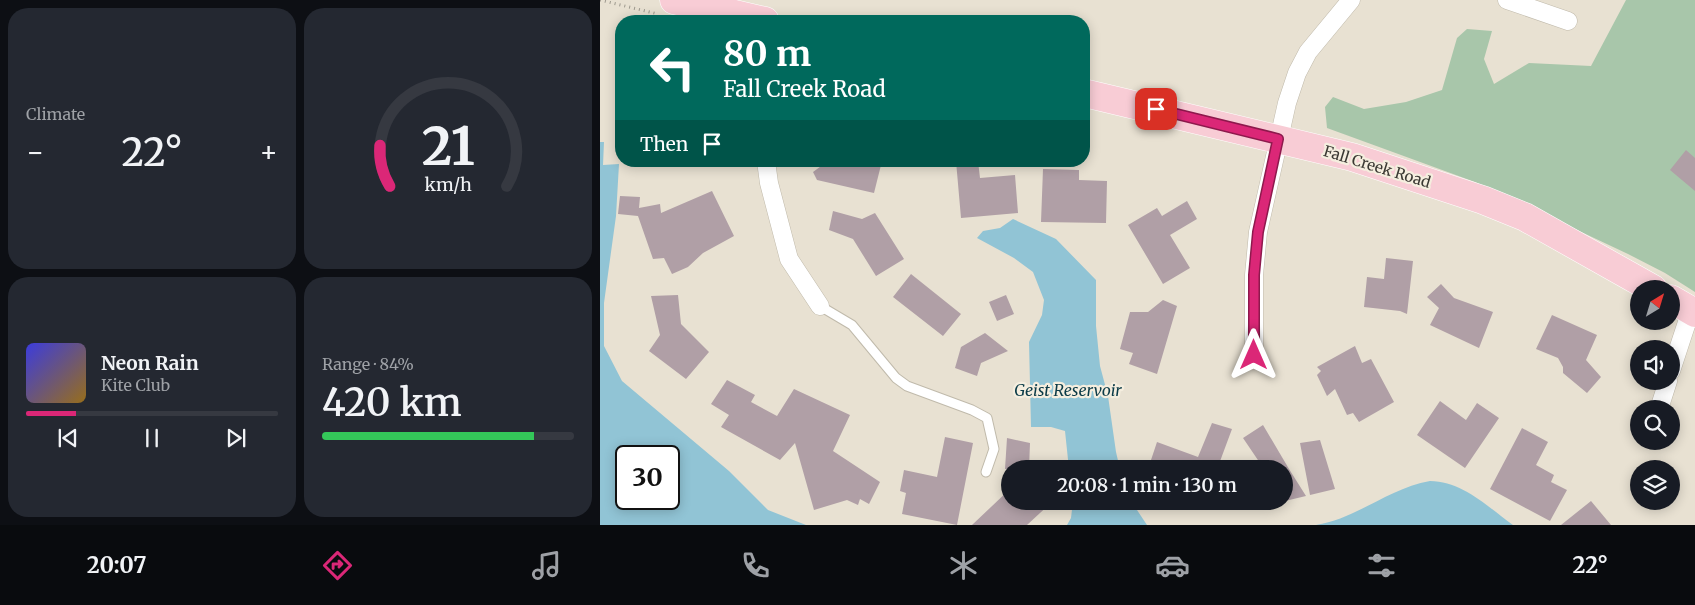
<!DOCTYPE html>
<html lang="en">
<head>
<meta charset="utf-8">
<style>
  body { margin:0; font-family:Merriweather,serif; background:#242831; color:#f1f3f6; height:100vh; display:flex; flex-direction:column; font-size:19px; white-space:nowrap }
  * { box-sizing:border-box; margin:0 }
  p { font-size:16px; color:#9ea1a6 }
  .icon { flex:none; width:28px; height:28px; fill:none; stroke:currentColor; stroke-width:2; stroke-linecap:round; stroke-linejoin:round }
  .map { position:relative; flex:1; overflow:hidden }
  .side { display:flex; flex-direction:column; gap:8px; padding:8px; background:#0d0f14; width:600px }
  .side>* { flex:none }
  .guide { position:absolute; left:15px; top:15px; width:475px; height:152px; border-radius:20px; box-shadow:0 2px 12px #0003; background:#00695c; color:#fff; overflow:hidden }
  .needle { width:32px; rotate:38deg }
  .buttons { position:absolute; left:1030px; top:280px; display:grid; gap:10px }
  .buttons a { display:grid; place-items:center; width:50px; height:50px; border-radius:50%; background:#171b24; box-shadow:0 2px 12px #0003; font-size:25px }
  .speed { position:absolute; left:15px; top:445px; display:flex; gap:10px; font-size:25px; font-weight:700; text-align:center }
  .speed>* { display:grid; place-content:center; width:65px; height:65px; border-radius:50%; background:#171b24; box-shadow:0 2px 12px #0003; line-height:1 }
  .speed .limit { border:2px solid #111; border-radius:8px; background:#fff; color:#111 }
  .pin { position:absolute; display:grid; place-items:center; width:42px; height:42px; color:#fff; margin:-21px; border-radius:10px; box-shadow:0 2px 8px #0006 }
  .me { position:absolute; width:55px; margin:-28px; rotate:0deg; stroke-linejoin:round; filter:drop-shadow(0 0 4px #0008) }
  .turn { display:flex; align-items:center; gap:18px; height:105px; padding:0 25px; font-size:22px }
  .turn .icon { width:65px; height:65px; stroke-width:2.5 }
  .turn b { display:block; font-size:35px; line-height:42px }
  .then { display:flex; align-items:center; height:48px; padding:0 25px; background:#0003; gap:10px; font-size:19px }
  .big { font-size:38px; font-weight:600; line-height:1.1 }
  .side .card { flex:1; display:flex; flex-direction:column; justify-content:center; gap:8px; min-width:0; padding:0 18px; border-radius:20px; background:#242831 }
  .side .dial { align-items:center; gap:0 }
  .dial svg { height:130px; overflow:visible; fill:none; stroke:#363941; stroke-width:7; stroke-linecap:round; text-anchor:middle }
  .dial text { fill:#f1f3f6; stroke:none }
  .song { display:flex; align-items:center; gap:15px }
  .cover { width:60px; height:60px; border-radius:8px; background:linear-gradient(135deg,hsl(240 70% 55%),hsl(40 70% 35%)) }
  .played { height:5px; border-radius:2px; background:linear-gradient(90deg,#db2777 20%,#363941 20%) }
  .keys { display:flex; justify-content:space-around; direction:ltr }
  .heat { display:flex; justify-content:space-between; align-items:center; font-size:28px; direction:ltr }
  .charge { height:8px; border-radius:4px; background:linear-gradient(90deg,#34c759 84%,#363941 0) }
  .side .tiles { flex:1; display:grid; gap:8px; grid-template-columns:repeat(2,1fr) }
  .trip { position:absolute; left:401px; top:460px; width:292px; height:50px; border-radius:25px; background:#171b24; box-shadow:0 2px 12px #0003; font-weight:600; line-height:50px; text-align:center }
  .tab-bar { display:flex; height:80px; justify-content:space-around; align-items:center; background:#090b0e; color:#9ea1a6 }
  .tab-bar .icon { width:35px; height:35px }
  .tab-bar .active { color:#db2777 }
  .tab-bar b { font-size:22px; color:#f1f3f6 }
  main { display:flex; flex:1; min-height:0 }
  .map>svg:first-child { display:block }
  .green { fill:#a8c6aa }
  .water { fill:#91c4d5; fill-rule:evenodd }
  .building { fill:#b09fa6 }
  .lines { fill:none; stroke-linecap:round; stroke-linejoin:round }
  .lane-casing { stroke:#c0baab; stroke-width:11 }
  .street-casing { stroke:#c0baab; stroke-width:19 }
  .primary-casing { stroke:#fff; stroke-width:29 }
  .path { stroke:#9c988d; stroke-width:3; stroke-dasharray:1 4; stroke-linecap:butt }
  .lane { stroke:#fff; stroke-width:9 }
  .street { stroke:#fff; stroke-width:18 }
  .primary { stroke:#f8ccd5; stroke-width:28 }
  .route-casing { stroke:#8e194d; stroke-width:12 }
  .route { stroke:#db2777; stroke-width:9 }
  .labels { text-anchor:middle; stroke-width:4.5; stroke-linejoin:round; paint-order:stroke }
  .street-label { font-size:15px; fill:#3b3933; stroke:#f5eedf }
  .water-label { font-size:16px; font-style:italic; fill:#0b3b48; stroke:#f5eedf }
</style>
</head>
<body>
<main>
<section class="side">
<div class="tiles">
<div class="card"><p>Climate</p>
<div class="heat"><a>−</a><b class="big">22°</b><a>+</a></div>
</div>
<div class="card dial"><svg viewBox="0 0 100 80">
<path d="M14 69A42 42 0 1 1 86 69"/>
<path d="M14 69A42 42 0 0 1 8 44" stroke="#db2777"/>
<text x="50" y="56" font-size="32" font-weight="700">21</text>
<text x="50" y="72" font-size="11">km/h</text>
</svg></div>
<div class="card">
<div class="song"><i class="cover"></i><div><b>Neon Rain</b><p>Kite Club</p></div></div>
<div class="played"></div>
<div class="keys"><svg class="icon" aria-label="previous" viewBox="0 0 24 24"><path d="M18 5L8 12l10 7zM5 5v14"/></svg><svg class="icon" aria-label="pause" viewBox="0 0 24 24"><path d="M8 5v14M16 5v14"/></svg><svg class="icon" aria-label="next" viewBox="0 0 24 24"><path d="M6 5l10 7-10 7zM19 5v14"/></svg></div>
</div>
<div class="card"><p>Range · 84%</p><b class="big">420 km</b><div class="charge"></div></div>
</div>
</section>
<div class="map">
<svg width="1095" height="525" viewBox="0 0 1095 525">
  <rect width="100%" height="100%" fill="#e8e1d2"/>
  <!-- green -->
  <path class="green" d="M1026,0H1095V292L1065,273L1028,254L875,182L727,128L725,107L733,97L764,109L806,102L842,90L857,38L867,29L892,31L884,59L894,84L929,63L991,66Z"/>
  <!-- water -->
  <path class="water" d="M0,142H4L3,165L19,164L16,216L4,303V346L22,381L129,471L168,510L206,525H0ZM26,456H69V499H26Z
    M413,219L456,239L496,280V326L500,366L508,396L516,452L520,469H469L465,431L451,427H431L429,342L442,315L444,300L433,272L414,258L377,238L383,231L400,228Z
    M830,481C862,481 888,507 913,525H716C756,519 789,488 830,481Z
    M473,501H531L547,525H467L471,518Z"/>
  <!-- building -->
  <path class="building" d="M1086,150L1095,158V191L1070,170Z
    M228,161H282L274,193L217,180L213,172Z
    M356,161H378L380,178L415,175L418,213L361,218Z
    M443,169L479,170V180L507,181L506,223L441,222Z
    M112,191L134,236L103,253L88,267L72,274L64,258L53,259L38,216L18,214L20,196L40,197L39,208L60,204L61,213Z
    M587,201L597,219L570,235L590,268L563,284L528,225L557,208L562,216Z
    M233,211L262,219L275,213L304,259L276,276L253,239L229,230Z
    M786,258L813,261L807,314L800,311L764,307L767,277L784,279Z
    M311,274L361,314L343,336L293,297Z
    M841,284L854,298L893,312L879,348L830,325L839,308L827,297Z
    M78,295L81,324L109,352L86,379L49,351L60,335L51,296Z
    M406,295L414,314L397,321L389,302Z
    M563,300L577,306L557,374L529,364L533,353L520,349L530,312H548Z
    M952,315L997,335L986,360L1001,377L987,393L963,373V367L958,358L936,349Z
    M385,333L408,351L381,363L377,376L355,368L361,347Z
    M755,346L762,363L771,359L794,402L759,422L753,413L747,415L735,389L727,396L717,375L721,371L717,367Z
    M127,380L155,395L151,402L177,416L194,389L250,415L233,451L280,482L269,504L260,499L258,505L247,500L214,510L195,443L180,460L121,427L129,415L111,404Z
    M840,401L866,420L877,403L899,418L865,468L817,435Z
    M612,423L632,429L619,464L626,466V469H548L557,442L598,457Z
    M663,425L689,469L706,496L685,501V469H664L643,438Z
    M922,428L948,442L936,465L954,475L951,482L967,490L950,521L890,489Z
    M345,437L373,443L357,525L302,514L306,493L300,491L304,470L337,477Z
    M407,438L430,443L429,469H405Z
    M720,440L735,489L710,495L700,443Z
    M410,489V501H453L427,525H372Z
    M991,501L1011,525H961Z"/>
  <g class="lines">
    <defs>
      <path id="lane" d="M220,306L252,325L296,378L307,386L372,410L387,418L394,449L386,472"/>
      <path id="street" d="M907,0L968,21
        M166,161L169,183L189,259L220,306
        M654,355V275L658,232L687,103L697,73L708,52L751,0
        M1071,371L1091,310
        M1059,409L1068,381"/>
      <path id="primary" d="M74,0L165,21
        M484,93L752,157L883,200L925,217L1053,289
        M1071,299L1095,313"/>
    </defs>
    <!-- lane casing -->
    <use href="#lane" class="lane-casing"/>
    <!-- street casing -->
    <use href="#street" class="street-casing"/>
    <!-- primary casing -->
    <use href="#primary" class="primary-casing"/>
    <!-- path -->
    <path class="path" d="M0,0L58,14"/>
    <!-- lane -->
    <use href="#lane" class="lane"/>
    <!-- street -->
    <use href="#street" class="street"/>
    <!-- primary -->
    <use href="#primary" class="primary"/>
  </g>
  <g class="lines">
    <defs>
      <path id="route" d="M556,109L678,139L658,232L654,275V355"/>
    </defs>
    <!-- route casing -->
    <use href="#route" class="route-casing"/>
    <!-- route -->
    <use href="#route" class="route"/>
  </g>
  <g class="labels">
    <!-- street labels -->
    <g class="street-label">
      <text transform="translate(777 167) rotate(17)" y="5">Fall Creek Road</text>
    </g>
    <!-- water labels -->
    <g class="water-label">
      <text x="468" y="396">Geist Reservoir</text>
    </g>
  </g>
</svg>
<div class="buttons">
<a><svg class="needle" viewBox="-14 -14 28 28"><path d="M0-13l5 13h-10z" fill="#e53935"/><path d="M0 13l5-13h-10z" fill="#9ea1a6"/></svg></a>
<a><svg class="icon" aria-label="sound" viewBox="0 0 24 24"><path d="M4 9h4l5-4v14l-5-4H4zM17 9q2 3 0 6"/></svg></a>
<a><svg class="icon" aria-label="search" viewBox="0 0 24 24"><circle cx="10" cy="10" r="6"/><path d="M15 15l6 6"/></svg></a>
<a><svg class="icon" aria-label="layers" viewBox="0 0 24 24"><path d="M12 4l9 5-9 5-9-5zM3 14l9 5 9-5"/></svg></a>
</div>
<div class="speed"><div class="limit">30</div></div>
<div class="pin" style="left:556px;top:109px;background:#d93025"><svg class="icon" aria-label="arrive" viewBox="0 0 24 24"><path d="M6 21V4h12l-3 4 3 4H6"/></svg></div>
<svg class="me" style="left:654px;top:355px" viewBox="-20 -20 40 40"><path d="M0-17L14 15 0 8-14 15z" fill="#db2777" stroke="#fff" stroke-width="4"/></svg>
<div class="trip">20:08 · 1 min · 130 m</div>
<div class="guide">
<div class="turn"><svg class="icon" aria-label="left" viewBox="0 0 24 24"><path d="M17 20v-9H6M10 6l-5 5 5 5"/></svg><div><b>80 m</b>Fall Creek Road</div></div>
<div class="then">Then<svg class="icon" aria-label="arrive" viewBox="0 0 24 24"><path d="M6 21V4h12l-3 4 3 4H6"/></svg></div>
</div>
</div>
</main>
<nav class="tab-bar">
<b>20:07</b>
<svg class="icon active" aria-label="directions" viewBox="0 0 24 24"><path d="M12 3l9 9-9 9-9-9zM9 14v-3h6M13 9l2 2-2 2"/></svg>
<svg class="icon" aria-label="music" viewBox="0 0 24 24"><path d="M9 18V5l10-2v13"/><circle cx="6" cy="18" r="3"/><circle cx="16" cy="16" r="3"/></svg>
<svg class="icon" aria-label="phone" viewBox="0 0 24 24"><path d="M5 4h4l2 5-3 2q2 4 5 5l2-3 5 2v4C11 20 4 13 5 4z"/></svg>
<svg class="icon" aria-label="climate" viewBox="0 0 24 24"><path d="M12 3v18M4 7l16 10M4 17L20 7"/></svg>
<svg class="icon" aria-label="car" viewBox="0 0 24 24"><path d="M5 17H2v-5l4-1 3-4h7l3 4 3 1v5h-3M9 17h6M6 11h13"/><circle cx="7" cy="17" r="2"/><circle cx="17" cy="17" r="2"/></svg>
<svg class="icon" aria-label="filters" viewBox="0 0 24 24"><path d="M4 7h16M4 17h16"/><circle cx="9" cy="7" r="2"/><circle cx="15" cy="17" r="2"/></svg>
<b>22°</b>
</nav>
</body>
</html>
